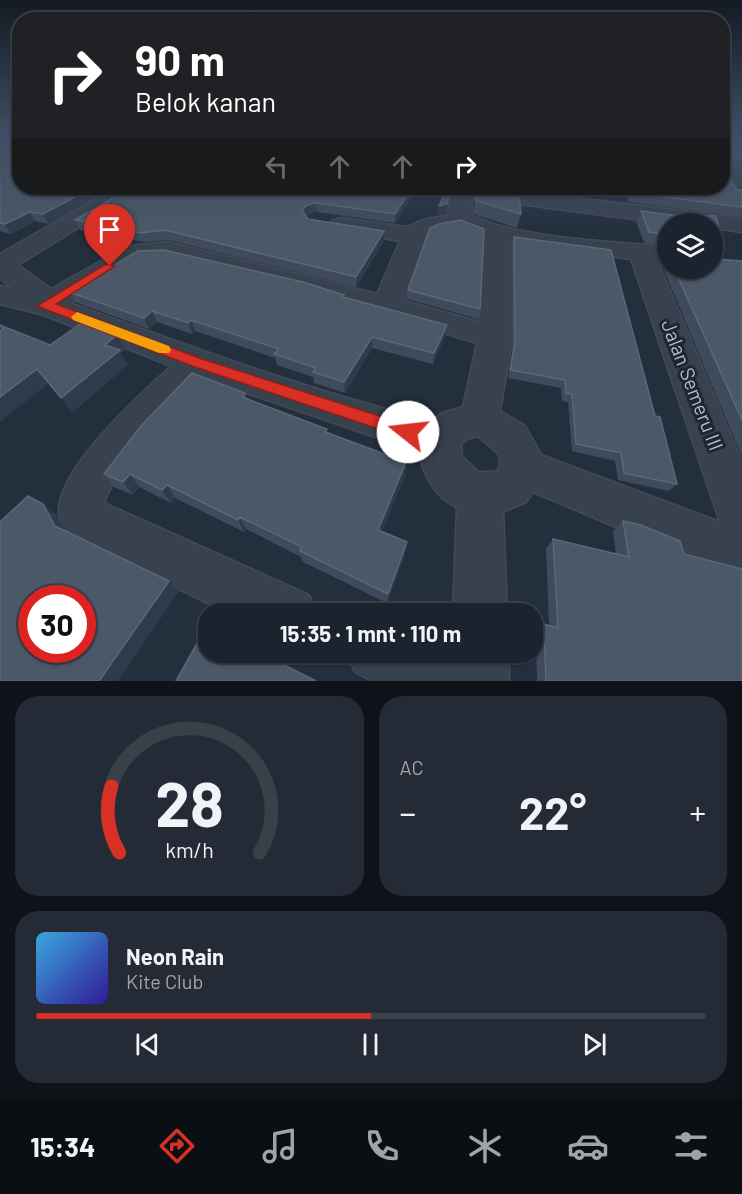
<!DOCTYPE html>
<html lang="id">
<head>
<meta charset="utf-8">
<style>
  body { margin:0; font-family:Barlow,sans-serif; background:#242b36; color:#f1f3f6; height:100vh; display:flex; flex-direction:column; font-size:22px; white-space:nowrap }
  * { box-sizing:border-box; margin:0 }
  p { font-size:20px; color:#a0a4aa }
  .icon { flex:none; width:33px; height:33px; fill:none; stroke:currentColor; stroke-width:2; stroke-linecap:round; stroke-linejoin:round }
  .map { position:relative; height:681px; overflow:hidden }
  .details { display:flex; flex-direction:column; gap:15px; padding:15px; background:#0f1319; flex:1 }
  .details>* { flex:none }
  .hud { position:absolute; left:12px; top:12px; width:718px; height:183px; border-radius:24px; box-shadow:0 2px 4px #0004,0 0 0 2px #39404a; background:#202124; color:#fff; overflow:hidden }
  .buttons { position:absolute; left:657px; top:213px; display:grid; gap:12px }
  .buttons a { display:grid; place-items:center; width:66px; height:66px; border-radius:50%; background:#1b232e; box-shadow:0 2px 4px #0004,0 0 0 2px #39404a; font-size:30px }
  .speed { position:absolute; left:18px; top:585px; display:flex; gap:12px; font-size:30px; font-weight:700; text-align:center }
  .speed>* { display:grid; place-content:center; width:78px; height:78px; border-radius:50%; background:#1b232e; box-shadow:0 2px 4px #0004,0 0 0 2px #39404a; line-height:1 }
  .speed .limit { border:9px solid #d22; background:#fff; color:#111 }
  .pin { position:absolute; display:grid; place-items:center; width:51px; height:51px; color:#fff; margin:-62px -26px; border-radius:50% 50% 50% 0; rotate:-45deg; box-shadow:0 0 6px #0007 }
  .pin .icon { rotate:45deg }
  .me { position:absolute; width:66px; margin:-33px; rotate:286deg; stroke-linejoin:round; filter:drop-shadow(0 0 4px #0008) }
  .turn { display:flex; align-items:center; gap:21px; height:126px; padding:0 24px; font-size:27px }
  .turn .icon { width:78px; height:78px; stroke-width:2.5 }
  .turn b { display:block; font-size:42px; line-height:51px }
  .lanes { display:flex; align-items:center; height:57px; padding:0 24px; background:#0003; justify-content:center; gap:30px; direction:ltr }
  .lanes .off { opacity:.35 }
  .big { font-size:45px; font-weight:700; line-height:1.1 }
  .details .widget { flex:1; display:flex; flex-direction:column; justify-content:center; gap:9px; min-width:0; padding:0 21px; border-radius:24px; background:#242b36 }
  .details .dial { align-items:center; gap:0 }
  .dial svg { height:156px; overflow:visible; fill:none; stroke:#39404a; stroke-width:7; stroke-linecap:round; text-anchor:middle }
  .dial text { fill:#f1f3f6; stroke:none }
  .song { display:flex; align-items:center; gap:18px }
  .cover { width:72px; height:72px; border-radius:9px; background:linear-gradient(135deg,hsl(200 70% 55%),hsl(250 70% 35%)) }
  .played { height:6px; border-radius:3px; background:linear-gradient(90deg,#d93025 50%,#39404a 50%) }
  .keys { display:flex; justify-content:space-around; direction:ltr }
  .heat { display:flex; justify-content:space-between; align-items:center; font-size:33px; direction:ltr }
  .details .tiles { flex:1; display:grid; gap:15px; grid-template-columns:1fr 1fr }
  .widget:last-child { grid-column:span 2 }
  .trip { position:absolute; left:198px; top:603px; width:345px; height:60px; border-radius:24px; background:#1b232e; box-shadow:0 2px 4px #0004,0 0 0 2px #39404a; font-weight:700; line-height:60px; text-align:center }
  .tab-bar { display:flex; height:96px; justify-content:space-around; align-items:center; background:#0b0e12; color:#a0a4aa }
  .tab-bar .icon { width:42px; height:42px }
  .tab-bar .active { color:#d93025 }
  .tab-bar b { font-size:27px; color:#f1f3f6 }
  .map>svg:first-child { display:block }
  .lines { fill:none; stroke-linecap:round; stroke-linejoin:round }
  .minor-casing { stroke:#414a57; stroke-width:3 }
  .minor { fill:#38414e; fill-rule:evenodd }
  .wall { fill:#3f4b5c }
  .shaded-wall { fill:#2f3b4b }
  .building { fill:#4b5868; stroke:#5c6777; stroke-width:1.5; fill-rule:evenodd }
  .route { fill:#d93025; stroke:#8d1f18; stroke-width:1.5 }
  .slow { fill:#f59e0b }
  .labels { text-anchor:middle; stroke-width:6; stroke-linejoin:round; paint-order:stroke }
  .street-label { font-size:20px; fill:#b4bcc9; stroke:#1d2633 }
</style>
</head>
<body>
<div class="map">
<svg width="742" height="681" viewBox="0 0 742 681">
  <rect width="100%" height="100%" fill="#242f3e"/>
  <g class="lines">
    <defs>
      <path id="minor" d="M723,161C741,166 742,183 742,198L734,197L723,181Z
        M115,188H140L136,192L18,265L51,289L128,246L168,242L377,294L400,241L333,230L329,225L333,220L341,218L407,227L423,220L448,215L452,188H494L742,218V232L712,228V224H674L472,198L471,215C519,239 612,241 668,247V263L658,262L742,463V580L533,492L526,502L503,512L507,614H453L457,507C435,498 423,474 419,452L203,378C179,404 113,471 104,503L309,595L317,614H230L70,536C22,495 144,392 171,366L44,315L0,304V286L13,289L0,278V254ZM459,227L485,237L480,322L404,301L426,236L437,231ZM510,242L631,259L720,522L541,455L525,426L500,411L510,351ZM168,258L305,291L477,343L463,407L442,413L432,421C309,391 189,346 70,303L142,259ZM478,436L499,454L500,467L495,472H478L462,456L461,444L467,439Z
        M347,652H441L451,657V652H509V681H373L355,672Z"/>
    </defs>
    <!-- minor casing -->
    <use href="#minor" class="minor-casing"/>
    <!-- minor -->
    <use href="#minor" class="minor"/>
  </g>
  <!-- wall -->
  <path class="wall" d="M0,133L111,188L48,224L35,221L11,234L0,231Z
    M723,133H742V178L739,170L730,162L726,160V174L737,190H742V217L629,202L624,188H723Z
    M417,188L395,223L317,212L308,214L306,216L308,219L384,231V241L356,287L169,240L144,242L80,230L75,220Z
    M476,188L521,214L517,228L473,214Z
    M509,188H595V189L592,197Z
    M641,211L722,240L716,249L715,259L742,261V457L662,265L668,254V268H712L668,224V247L644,243L636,221Z
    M514,237L655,416L677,484L669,491L618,480L615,461L572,451L568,402L562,401L561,388L508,378L512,351V245Z
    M408,290L480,309L478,319L407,299Z
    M69,292L344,295V297L447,325L445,336L433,364L372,348L345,393L314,383L313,377L277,365L275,358L195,331L192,334L157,322L149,329L75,302Z
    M245,393L247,398L328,432L406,462L405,476L382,531L405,554L387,603L303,562L301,557L246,529L244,532L175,498L171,503L139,487L133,495L114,487L104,474Z
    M623,521L684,554L742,681H537L536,632L544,624L549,625L546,549L553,539L616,554L613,531Z"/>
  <!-- shaded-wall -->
  <path class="shaded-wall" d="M92,188H111L48,224L43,214Z
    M412,188H417L395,223V214Z
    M451,188L446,213L438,215L439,206Z
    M316,203L317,212L308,214L303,220L302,210L307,205Z
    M30,212L35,221L11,234L5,224Z
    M384,231V241L356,287V277Z
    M722,240L715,251L716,242Z
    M152,311L157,322L149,329L144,318Z
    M191,320L195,331L192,334L188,323Z
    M447,325L445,336L433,364L434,353Z
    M117,335L125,350L121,353L128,365L72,413L61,398L105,345Z
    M372,337V348L345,393L344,382Z
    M37,369L48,384L0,422V397Z
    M406,462L405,476L378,541V530Z
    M130,474L139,487L133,495L123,482Z
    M167,485L175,498L171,503L162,490Z
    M43,504L57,516L69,538L55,526Z
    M240,517L246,529L244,532L238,520Z
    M407,542L405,554L387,603L388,594Z
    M169,581L179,591L118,681H99Z"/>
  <!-- building -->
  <path class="building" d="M0,133H20V188H92L43,214L30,212L5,224L0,223Z
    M723,133H742V160L735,154L726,151V174L737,190H742V207L633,193L631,188H723Z
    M130,188H412L395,214L316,203L307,205L302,210L308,219L384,231L356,277L165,230L141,233L75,220Z
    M447,188H451L447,204L439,206Z
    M476,188L519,193L521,214L476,201Z
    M641,211L679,216H716L722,240L716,242L715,259L742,261V420L674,268H712V224H668V235L649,232Z
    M460,220L484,229L480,309L408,290L430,228L439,224Z
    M514,237L611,250L655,416L660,417L677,484L624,473L621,453L576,444L572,394L566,393L565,380L510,370L515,343Z
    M164,250L303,282L344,295L343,297L447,325L434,353L372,337L344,382L313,372L316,368L274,354L279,349L191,320L188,323L152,311L144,318L69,292L138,251Z
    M83,322L117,335L105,345L120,350L61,398L37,369L0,397V331L3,329L0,325L50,345Z
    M192,373L245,393L242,397L327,429L325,432L406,462L378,530L407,542L388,594L300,551L302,547L240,517L238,520L167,485L162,490L130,474L123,482L104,474L141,426Z
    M28,496L43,504L55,526L169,581L99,681H0V522ZM32,598H82V650H32Z
    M623,521L641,525L680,541L684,554L742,569V681H546L544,624L558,628L553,539L629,557Z
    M206,627L208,628V652H258L316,681H176Z"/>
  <!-- sky -->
  <linearGradient id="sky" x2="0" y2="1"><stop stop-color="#141a22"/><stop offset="0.58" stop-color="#3f4d63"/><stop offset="1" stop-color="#3f4d63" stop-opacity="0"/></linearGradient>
  <rect width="742" height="229" fill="url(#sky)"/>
  <!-- route -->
  <path class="route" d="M106,264L115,266L56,304L202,359L414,427L417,432L414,437L408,439L192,366L37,306Z"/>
  <!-- slow -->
  <path class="slow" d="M77,312L169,346L171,350L169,353H159L73,320L71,317Z"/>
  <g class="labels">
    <!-- street labels -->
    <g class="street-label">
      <text transform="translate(692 385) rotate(69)" y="7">Jalan Semeru III</text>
    </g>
  </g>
</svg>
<div class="buttons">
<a><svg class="icon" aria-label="layers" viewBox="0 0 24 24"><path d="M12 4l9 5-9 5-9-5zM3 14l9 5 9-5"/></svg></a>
</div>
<div class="speed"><div class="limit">30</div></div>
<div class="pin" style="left:110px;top:266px;background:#d93025"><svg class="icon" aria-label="arrive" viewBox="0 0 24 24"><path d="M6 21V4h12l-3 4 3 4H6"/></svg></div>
<svg class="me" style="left:408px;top:432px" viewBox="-20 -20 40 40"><circle r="19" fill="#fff"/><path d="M0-13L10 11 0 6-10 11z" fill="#d93025"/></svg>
<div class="trip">15:35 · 1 mnt · 110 m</div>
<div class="hud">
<div class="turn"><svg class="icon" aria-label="right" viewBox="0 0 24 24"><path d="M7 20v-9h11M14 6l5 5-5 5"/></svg><div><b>90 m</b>Belok kanan</div></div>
<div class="lanes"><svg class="icon off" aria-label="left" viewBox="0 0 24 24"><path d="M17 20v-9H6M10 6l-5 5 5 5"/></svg><svg class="icon off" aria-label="ahead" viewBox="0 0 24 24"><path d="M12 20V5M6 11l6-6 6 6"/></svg><svg class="icon off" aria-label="ahead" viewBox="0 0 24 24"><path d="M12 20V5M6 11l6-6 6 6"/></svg><svg class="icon" aria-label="right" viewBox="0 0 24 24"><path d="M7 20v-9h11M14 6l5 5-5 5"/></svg></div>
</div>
</div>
<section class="details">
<div class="tiles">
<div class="widget dial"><svg viewBox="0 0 100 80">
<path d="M14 69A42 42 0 1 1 86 69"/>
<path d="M14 69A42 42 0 0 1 10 35" stroke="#d93025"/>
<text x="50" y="56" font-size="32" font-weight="700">28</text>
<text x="50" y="72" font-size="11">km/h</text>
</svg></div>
<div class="widget"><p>AC</p>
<div class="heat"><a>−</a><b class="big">22°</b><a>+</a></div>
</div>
<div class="widget">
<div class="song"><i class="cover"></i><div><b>Neon Rain</b><p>Kite Club</p></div></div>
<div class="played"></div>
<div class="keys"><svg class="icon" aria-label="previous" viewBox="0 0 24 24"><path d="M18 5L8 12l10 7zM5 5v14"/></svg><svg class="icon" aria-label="pause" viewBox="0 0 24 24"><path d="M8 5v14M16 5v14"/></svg><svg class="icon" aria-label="next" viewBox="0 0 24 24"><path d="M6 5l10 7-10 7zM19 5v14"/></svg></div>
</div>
</div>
</section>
<nav class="tab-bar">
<b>15:34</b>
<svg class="icon active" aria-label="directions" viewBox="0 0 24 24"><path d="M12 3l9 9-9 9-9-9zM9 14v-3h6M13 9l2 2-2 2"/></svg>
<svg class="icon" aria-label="music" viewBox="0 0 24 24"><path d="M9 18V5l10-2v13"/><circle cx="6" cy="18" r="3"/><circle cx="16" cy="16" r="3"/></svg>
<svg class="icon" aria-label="phone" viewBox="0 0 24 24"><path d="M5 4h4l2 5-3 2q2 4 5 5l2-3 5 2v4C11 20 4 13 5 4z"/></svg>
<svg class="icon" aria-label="climate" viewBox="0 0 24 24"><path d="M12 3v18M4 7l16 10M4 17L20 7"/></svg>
<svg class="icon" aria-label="car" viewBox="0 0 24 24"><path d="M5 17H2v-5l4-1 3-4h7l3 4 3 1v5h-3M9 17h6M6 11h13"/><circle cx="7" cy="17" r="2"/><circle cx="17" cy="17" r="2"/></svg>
<svg class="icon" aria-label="filters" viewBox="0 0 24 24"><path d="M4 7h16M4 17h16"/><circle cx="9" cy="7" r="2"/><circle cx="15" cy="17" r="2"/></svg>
</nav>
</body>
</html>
